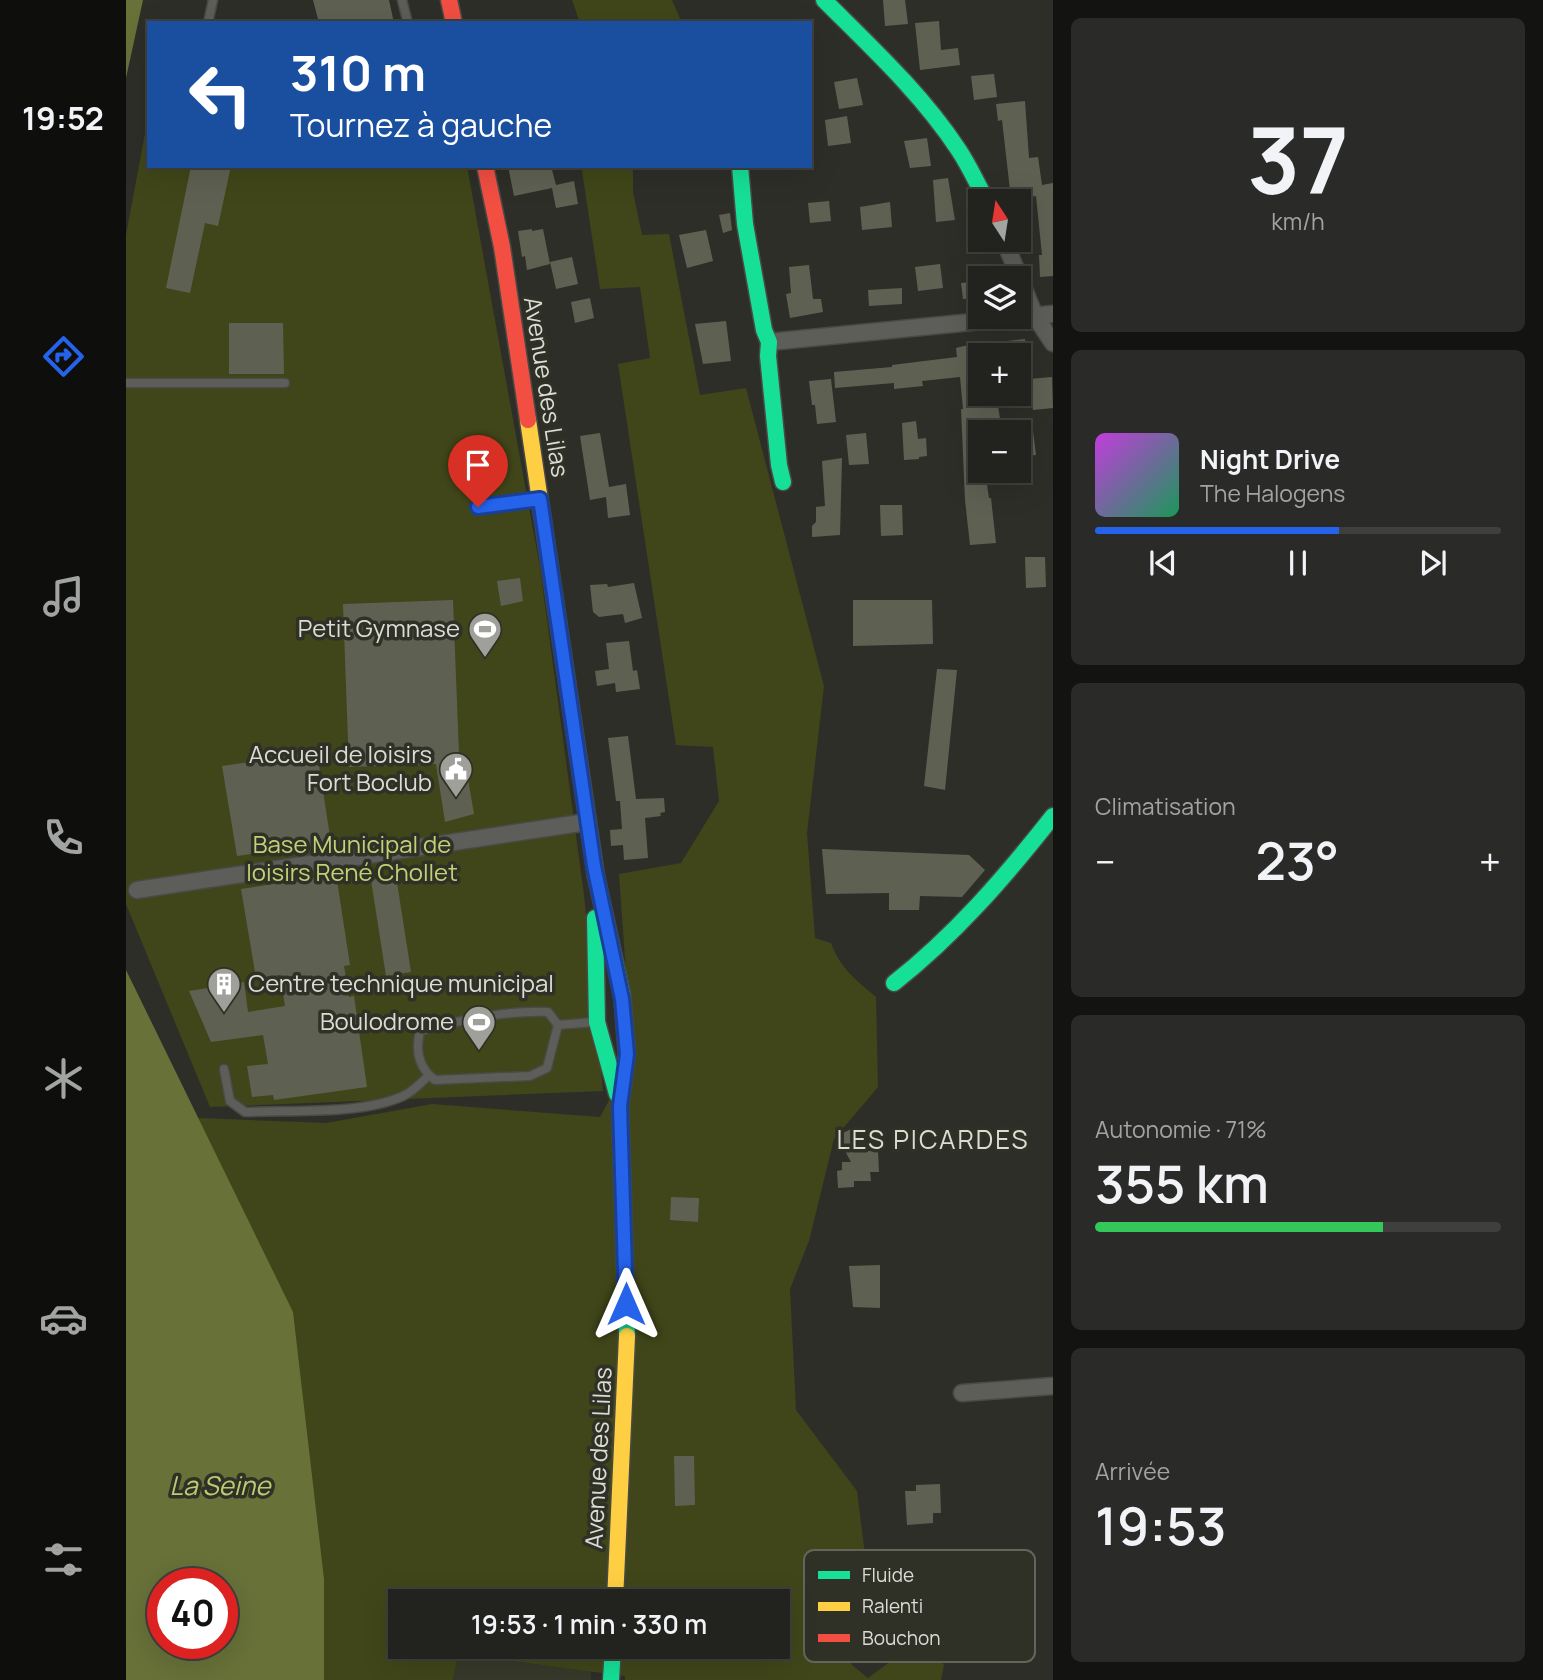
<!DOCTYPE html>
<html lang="fr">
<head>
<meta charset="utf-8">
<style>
  body { margin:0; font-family:Manrope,sans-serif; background:#2a2a28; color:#f1f3f6; height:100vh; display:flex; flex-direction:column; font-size:26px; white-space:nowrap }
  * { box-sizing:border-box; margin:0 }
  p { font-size:23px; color:#a2a4a4 }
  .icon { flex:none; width:38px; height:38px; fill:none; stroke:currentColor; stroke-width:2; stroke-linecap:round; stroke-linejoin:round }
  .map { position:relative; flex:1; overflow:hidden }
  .sheet { display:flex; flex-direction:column; gap:18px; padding:18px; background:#131311; width:490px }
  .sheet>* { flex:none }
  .top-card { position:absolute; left:21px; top:21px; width:665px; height:147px; border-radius:0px; box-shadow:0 7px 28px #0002,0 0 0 2px #3f3f3d; background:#1a4fa0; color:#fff; overflow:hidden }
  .needle { width:46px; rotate:348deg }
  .tools { position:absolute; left:842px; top:189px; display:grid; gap:14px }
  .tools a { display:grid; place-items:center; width:63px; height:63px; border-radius:0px; background:#22221f; box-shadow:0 7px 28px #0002,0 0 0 2px #3f3f3d; font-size:35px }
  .speed { position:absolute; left:21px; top:1568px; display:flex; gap:14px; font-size:35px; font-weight:700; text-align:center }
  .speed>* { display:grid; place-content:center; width:91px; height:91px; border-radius:50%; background:#22221f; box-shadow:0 7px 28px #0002,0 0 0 2px #3f3f3d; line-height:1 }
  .speed .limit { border:10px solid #d22; background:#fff; color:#111 }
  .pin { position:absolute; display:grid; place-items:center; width:60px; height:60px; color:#fff; margin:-72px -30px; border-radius:50% 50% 50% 0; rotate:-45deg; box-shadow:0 0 7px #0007 }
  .pin .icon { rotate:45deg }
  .me { position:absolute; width:77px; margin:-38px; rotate:0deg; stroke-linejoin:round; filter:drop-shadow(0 0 5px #0008) }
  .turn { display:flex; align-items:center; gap:24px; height:147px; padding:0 28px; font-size:32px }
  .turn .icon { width:91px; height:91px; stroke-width:2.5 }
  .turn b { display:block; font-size:49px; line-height:60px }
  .big { font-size:52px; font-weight:600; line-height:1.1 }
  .sheet .tile { flex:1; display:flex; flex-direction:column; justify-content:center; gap:10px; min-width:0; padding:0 24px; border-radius:10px; background:#2a2a28 }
  .sheet .dial { align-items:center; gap:0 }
  .dial b { font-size:91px; line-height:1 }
  .song { display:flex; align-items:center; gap:21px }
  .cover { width:84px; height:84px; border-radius:10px; background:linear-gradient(135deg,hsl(290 70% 55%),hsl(150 70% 35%)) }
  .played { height:7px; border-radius:4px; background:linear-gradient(90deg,#2563eb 60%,#3f3f3d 60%) }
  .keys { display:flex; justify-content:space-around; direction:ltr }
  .heat { display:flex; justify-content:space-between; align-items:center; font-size:38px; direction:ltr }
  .charge { height:10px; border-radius:5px; background:linear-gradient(90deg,#34c759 71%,#3f3f3d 0) }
  .trip { position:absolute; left:262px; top:1589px; width:402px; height:70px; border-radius:0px; background:#22221f; box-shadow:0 7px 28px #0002,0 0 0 2px #3f3f3d; font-weight:600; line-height:70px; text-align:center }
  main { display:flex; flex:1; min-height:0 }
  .tab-bar { display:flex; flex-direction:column; width:126px; justify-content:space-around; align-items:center; background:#0e0e0c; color:#a2a4a4 }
  .tab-bar .icon { width:49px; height:49px }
  .tab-bar .current { color:#2563eb }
  .tab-bar b { font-size:32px; color:#f1f3f6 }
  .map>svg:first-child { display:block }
  .built { fill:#37392a }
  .green { fill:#404619; fill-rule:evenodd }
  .water { fill:#687138; fill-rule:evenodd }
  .building { fill:#5e6152 }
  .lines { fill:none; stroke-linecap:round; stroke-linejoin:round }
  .lane-casing { stroke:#494a45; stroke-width:11 }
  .street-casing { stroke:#494a45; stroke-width:19 }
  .fast-casing { stroke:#494a45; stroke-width:19 }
  .slow-casing { stroke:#494a45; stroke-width:19 }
  .jam-casing { stroke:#494a45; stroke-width:19 }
  .lane { stroke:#5d5e59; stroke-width:8 }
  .street { stroke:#5d5e59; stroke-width:16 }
  .fast { stroke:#16e098; stroke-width:16 }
  .slow { stroke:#ffcf43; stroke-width:16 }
  .jam { stroke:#f24e42; stroke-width:16 }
  .route-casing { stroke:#184099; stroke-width:18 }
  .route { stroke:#2563eb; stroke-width:12 }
  .labels { text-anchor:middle; stroke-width:7; stroke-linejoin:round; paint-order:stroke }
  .street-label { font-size:24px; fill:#dbddd5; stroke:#2f3126 }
  .poi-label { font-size:24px; fill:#dbddd5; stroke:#2f3126; text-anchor:end }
  .park-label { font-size:24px; fill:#c2d176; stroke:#2f3126 }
  .neighbourhood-label { font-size:26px; letter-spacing:2px; fill:#dbddd5; stroke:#2f3126 }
  .water-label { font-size:26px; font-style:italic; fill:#bcca70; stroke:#2f3126 }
  .key { fill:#2f3126; stroke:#63655b; stroke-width:2 }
  .key-label { font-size:19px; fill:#dbddd5 }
</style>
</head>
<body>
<main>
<nav class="tab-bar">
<b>19:52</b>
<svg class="icon current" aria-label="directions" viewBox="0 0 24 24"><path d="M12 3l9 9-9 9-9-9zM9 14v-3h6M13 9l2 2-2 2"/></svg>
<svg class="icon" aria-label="music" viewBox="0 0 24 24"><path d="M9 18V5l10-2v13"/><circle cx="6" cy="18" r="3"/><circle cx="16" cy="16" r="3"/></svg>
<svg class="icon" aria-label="phone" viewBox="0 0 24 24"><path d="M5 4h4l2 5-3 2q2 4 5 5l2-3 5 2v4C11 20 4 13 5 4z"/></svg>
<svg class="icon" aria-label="climate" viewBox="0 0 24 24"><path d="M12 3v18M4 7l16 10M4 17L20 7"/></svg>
<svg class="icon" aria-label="car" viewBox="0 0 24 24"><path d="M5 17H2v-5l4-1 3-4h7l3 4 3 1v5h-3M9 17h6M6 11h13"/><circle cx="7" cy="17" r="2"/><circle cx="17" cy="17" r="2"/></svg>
<svg class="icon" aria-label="filters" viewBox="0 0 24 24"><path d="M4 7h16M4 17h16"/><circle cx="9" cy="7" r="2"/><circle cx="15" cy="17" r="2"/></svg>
</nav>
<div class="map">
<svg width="927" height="1680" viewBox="0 0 927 1680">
  <rect width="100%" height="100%" fill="#2e2e29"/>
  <!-- built -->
  <path class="built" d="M331,1654L465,1671V1680H327Z"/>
  <!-- green -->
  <path class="green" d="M446,0H546L556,23H454Z
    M23,112V166H341L414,568L458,895L477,1091L84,1107L0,904V235Z
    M458,166H507V192L516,235L543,234L574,395L620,388L698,686L681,833L689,938L705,943C714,968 731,981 750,997L752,1087L708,1139L683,1241L664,1289L670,1410L731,1491L739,1555L711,1609L715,1640L726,1665L742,1678L784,1647L806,1650L818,1665L815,1680H499V1676L332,1654L327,1680H198V1579L72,1118L200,1123L306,1104L474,1117L506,1058L493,874L555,863L593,801L587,747L550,745L492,364L524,358L514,287L474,289L456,171ZM275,1601H653V1647H275Z"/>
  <!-- water -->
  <path class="water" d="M0,0H17L0,78Z
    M0,970L167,1312L198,1579V1680H0ZM37,1584H96V1643H37Z"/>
  <!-- building -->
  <path class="building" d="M187,0H263L268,23H193Z
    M757,0H779L782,24L759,26Z
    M813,21L815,50L832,48L834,65L794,70L789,23Z
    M868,74L871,97L848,100L845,76Z
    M731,78L737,105L713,109L708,82Z
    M899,101L903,158L912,157L916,185L927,183V276L914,277L913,255H916L910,196L885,199L876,120L872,121L870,104Z
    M721,116L725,143L702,146L699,120Z
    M801,138L805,166L784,168L778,141Z
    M65,166H105L92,226L79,223L64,293L40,288Z
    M382,166H425L430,185L448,181L452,204L430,208L426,188L388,196Z
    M822,178L829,220L810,222L807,180Z
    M703,201L705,221L684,223L682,203Z
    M764,202L766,227L736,230L734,207Z
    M604,213L606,230L597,233L593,215Z
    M406,229V231L417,229L424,264L401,270L399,256L396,257L392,231Z
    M580,230L587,261L561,268L553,235Z
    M446,257L452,284L430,289L424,262Z
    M814,264L817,288L792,291L789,267Z
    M683,265L687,299H695L697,312L664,318L660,294L665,293L663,267Z
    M854,281L852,298L837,299L835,283Z
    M776,288V304L743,306L742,290Z
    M464,298L468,318L449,323L445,302Z
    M600,321L605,361L577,364L569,324Z
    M103,323H157L158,374H103Z
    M899,339L901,355H844L850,402L871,400L875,425L848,429L854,471H859L863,498H865L870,543L844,545L839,500L835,409H837L834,377L796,381L797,386L768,389V383L709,388L708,372L766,367V365L831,357L830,348L838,346Z
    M926,377L927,408L907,410L903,379Z
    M705,379L710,422L691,424L689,405H686L683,381Z
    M790,421L792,439L800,438L801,456L793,457V459L778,460L776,423Z
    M907,431L910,455L892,457V433Z
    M474,433L483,487L500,484L504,515L482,518L480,497L464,500L454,436Z
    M740,433L743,464L723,465L720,435Z
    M716,458L714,535L686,537V526L690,522V507L699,506L696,461Z
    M754,505H776L777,535L755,536Z
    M899,557H919L920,587L900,588Z
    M394,578L397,601L375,606L371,581Z
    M508,583L516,618L499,623L497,614L473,617L467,612L464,585L481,584L482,587Z
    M327,600L334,780L342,779L348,814L319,822L310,764L223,767L217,604Z
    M727,600H806L807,644L727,646Z
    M503,641L507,671L511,670L514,689L490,692L489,683L471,686L469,671L483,669L480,643Z
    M811,669L831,670L819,790L798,786Z
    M502,736L510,799L538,798L539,812L534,813L535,816L519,818L522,858L498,860L497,845L485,846L484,830L496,829L494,801H490L482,738Z
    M191,752L205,843L111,856L96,766Z
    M696,849L843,855L859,870L836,897L794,896L793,910H763V893L700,894Z
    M210,874L224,965L218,966L223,997L228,996L241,1087L148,1100L147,1095L126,1097L121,1066L142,1064L137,1035L85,1042L63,991L118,982L122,1012L159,1006L154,975L130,978L115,889Z
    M270,876L285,972L260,976L245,880Z
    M727,1128L741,1151H752L753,1172H744L745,1181H728V1187L712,1188L711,1171L716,1170V1162H725L711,1136Z
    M545,1197L573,1198L572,1222L544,1220Z
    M754,1265V1308L727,1307L723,1266Z
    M548,1456H568L569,1505L549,1506Z
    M814,1484L815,1513H807V1523L781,1525L779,1491H790V1485Z"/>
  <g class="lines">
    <defs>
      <path id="lane" d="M276,0L282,23
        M82,23L87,0
        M0,383H159
        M352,507L412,499
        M432,1025L421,1068L404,1076L309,1080C293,1068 289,1051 294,1031C334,1020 381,1010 422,1012L432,1025L468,1022
        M98,1069L104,1101L119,1112C165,1110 235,1115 277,1096C288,1091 295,1083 303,1075"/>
      <path id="street" d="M878,240L909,316L927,343
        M643,342L927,314
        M11,890L461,822
        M836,1393L927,1386"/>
      <path id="fast" d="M698,0C745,47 795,93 832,149C843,165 851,184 861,201
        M614,166L619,224L638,330L643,342L642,356L653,465L657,482
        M470,876L496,994L501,1054L494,1106L501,1336
        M469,918L471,1022L491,1094
        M768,983C829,935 879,877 927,816
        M485,1680L487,1647"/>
      <path id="slow" d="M402,420L470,876
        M489,1601L501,1336"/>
      <path id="jam" d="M323,0L328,23
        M359,166L376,247L402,420"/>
    </defs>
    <!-- lane casing -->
    <use href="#lane" class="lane-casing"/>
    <!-- street casing -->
    <use href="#street" class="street-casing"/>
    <!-- fast casing -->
    <use href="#fast" class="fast-casing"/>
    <!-- slow casing -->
    <use href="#slow" class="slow-casing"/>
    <!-- jam casing -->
    <use href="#jam" class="jam-casing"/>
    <!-- lane -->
    <use href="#lane" class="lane"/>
    <!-- street -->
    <use href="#street" class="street"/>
    <!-- fast -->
    <use href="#fast" class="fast"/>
    <!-- slow -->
    <use href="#slow" class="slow"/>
    <!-- jam -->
    <use href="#jam" class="jam"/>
  </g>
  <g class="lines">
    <defs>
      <path id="route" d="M352,507L414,499L468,866L496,999L501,1054L494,1106L500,1304"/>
    </defs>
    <!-- route casing -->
    <use href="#route" class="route-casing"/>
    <!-- route -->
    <use href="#route" class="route"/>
  </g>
  <!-- icons -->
  <defs>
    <symbol id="stadium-pin" viewBox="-11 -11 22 30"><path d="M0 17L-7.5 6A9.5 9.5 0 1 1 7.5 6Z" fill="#9ea099" stroke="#2f3126"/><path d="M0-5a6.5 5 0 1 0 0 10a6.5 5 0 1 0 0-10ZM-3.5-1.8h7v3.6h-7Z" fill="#fff"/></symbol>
    <symbol id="civic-pin" viewBox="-11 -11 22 30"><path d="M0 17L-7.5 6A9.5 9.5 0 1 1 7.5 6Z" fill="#9ea099" stroke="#2f3126"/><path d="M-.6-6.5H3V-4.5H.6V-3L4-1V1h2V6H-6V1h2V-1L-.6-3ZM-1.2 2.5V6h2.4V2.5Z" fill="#fff"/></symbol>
    <symbol id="building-pin" viewBox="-11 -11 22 30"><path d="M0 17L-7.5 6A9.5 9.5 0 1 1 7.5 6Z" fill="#9ea099" stroke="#2f3126"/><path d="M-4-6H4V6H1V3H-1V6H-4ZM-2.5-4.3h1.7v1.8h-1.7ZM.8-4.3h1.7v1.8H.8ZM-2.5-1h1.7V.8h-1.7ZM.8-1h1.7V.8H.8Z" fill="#fff"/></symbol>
  </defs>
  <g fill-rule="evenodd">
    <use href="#stadium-pin" x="340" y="610" width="38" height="52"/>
    <use href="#civic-pin" x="311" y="750" width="38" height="52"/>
    <use href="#building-pin" x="79" y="965" width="38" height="52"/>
    <use href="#stadium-pin" x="334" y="1003" width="38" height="52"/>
  </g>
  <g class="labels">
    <!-- street labels -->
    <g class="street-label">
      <text transform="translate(420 387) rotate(81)" y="8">Avenue des Lilas</text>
      <text transform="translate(473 1458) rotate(-87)" y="8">Avenue des Lilas</text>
    </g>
    <!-- poi labels -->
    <g class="poi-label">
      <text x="334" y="637">Petit Gymnase</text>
      <text x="306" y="763">Accueil de loisirs<tspan x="306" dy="28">Fort Boclub</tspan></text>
      <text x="122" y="992" text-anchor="start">Centre technique municipal</text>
      <text x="328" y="1030">Boulodrome</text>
    </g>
    <!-- park labels -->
    <g class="park-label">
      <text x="226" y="853">Base Municipal de<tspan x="226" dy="28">loisirs René Chollet</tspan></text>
    </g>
    <!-- neighbourhood labels -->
    <g class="neighbourhood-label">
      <text x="807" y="1149">LES PICARDES</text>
    </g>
    <!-- water labels -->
    <g class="water-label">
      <text x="94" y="1495">La Seine</text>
    </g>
  </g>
  <!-- legend -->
  <rect x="678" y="1550" width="231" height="112" rx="10" class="key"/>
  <rect x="692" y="1571" width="32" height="8" fill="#16e098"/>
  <rect x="692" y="1602" width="32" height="9" fill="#ffcf43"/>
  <rect x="692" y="1634" width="32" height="8" fill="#f24e42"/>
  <g class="key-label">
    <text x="736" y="1582">Fluide</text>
    <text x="736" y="1613">Ralenti</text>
    <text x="736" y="1645">Bouchon</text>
  </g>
</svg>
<div class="tools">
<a><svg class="needle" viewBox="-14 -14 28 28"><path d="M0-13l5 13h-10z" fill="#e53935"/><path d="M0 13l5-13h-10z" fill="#a2a4a4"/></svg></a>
<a><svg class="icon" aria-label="layers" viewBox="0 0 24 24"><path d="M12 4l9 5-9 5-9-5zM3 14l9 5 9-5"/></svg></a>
<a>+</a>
<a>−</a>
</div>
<div class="speed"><div class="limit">40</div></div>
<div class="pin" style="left:352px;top:507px;background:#d93025"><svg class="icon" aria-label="arrive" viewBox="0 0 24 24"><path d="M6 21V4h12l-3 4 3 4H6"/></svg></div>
<svg class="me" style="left:500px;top:1304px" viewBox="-20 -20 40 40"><path d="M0-17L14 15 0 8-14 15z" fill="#2563eb" stroke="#fff" stroke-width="4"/></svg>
<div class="trip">19:53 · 1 min · 330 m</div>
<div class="top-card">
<div class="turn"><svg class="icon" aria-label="left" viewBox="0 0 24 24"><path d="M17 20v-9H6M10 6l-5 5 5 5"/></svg><div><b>310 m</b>Tournez à gauche</div></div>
</div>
</div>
<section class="sheet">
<div class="tile dial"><b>37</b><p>km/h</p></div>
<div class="tile">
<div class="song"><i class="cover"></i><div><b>Night Drive</b><p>The Halogens</p></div></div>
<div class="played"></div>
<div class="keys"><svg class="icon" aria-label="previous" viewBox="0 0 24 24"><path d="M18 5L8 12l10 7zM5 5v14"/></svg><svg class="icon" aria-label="pause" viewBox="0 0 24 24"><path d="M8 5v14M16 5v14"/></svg><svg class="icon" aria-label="next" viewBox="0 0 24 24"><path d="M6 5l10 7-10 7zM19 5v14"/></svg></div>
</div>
<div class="tile"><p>Climatisation</p>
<div class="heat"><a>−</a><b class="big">23°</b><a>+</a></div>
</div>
<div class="tile"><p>Autonomie · 71%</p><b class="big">355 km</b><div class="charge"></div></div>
<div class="tile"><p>Arrivée</p><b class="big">19:53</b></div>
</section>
</main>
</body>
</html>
